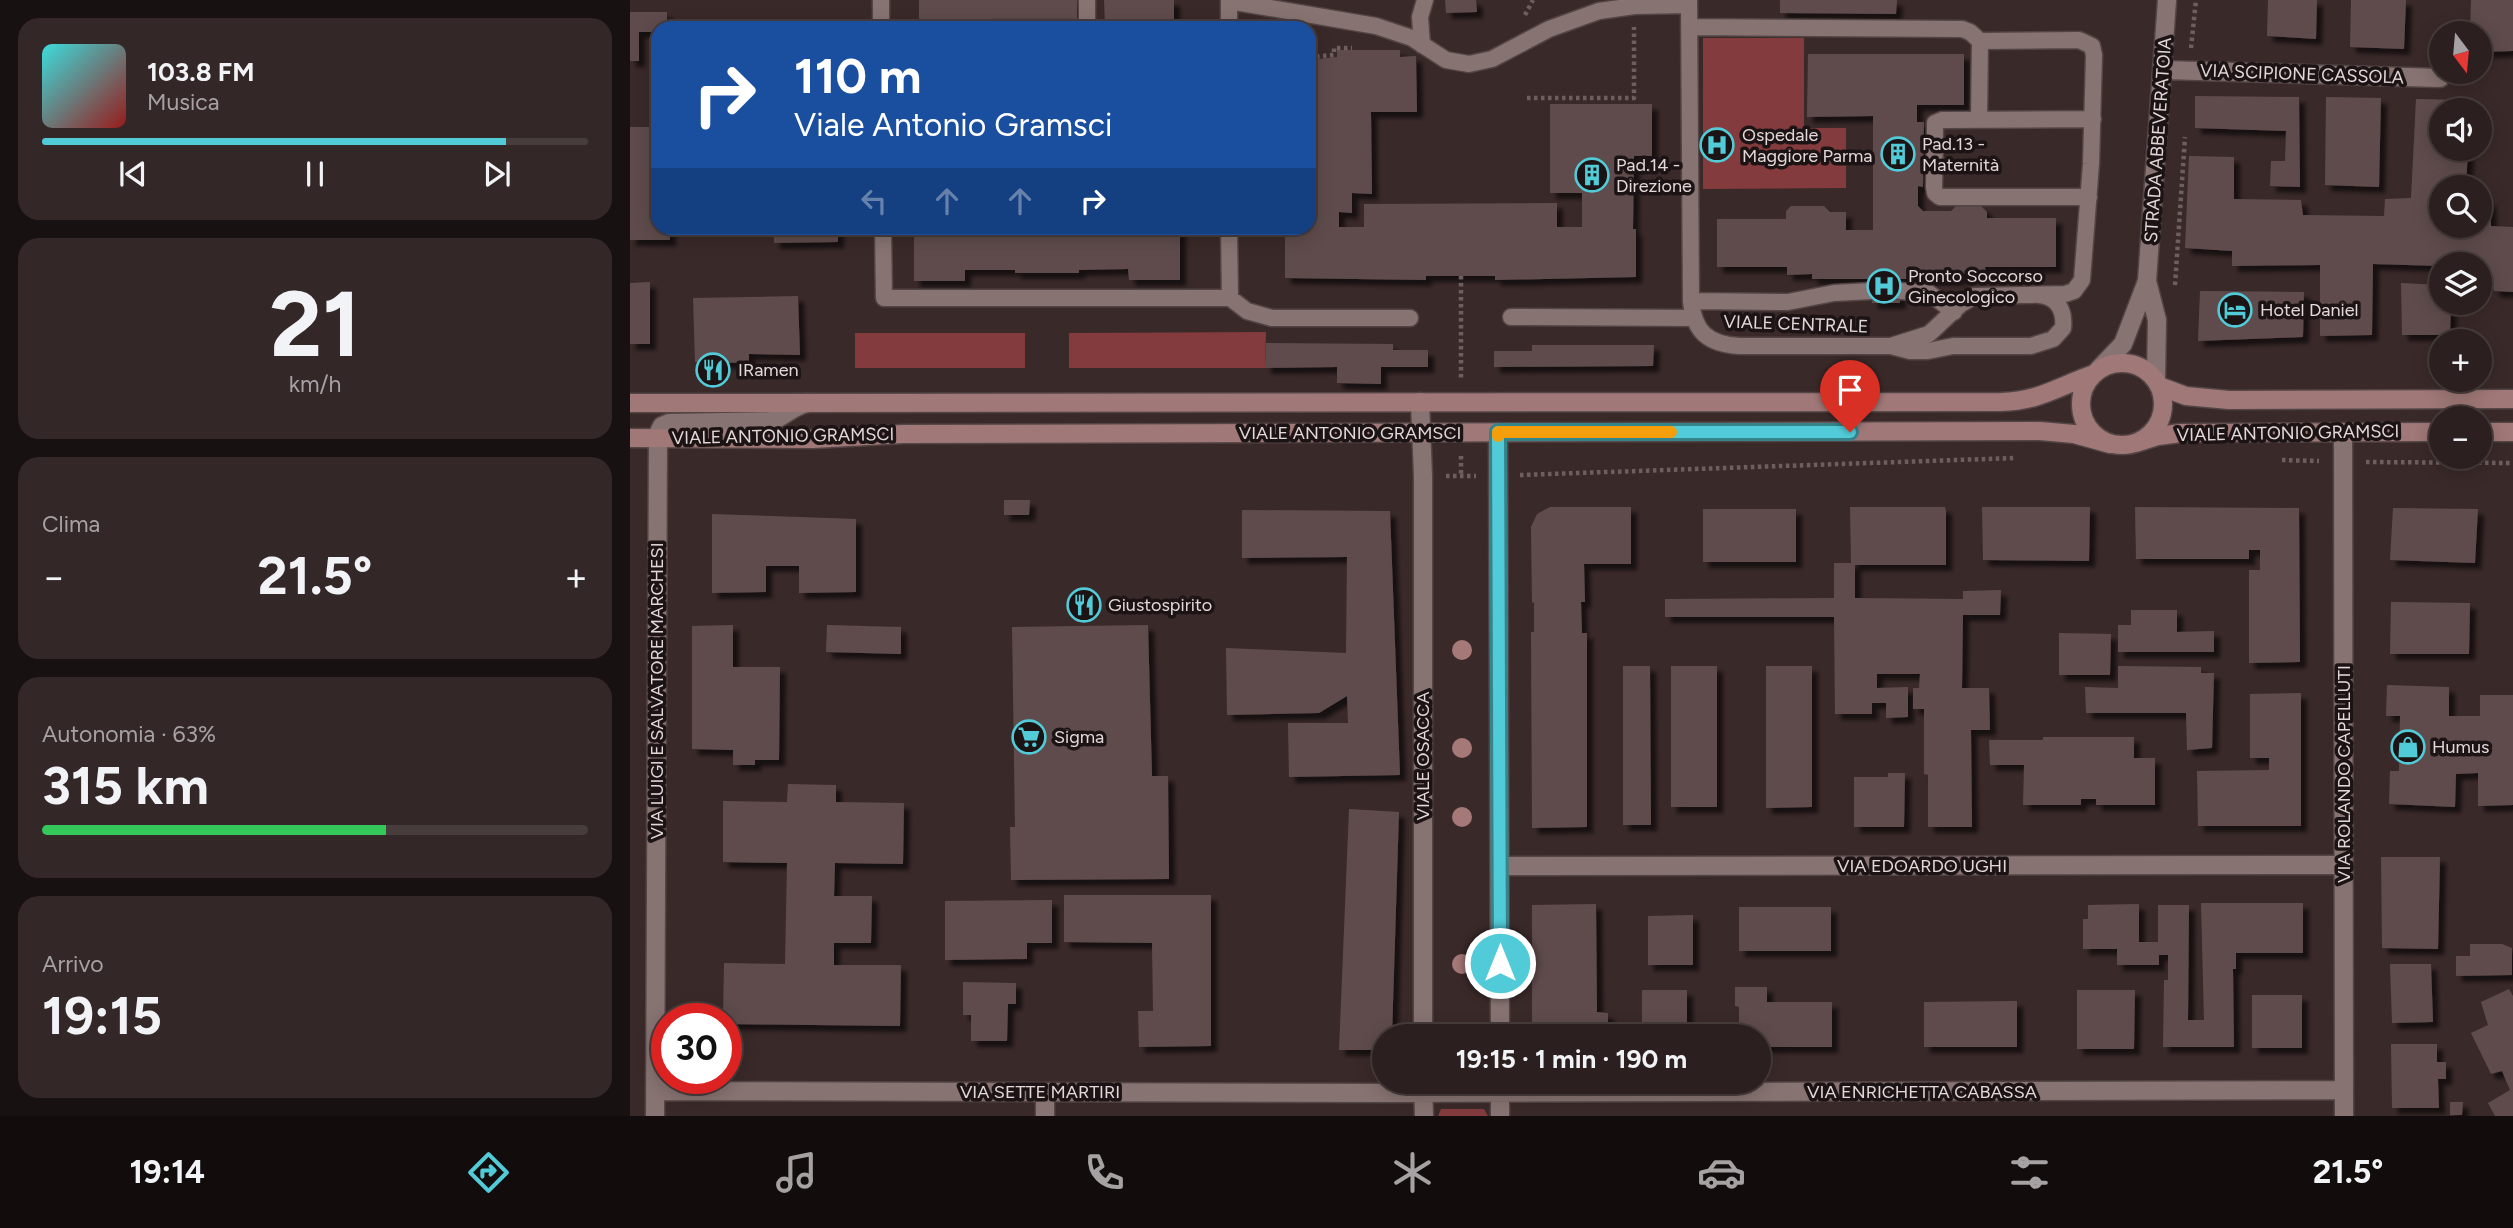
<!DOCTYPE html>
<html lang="it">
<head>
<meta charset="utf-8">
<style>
  body { margin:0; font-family:Figtree,sans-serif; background:#342728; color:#f1f3f6; height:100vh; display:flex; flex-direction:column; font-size:26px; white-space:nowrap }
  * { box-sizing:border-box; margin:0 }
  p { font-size:23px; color:#a6a2a4 }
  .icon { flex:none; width:38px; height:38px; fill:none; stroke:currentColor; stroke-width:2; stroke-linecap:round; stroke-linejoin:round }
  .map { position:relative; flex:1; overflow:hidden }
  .details { display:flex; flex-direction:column; gap:18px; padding:18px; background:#181111; width:630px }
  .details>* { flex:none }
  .top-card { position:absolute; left:21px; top:21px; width:665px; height:214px; border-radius:21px; box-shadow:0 4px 18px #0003,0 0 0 2px #483d3d; background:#1a4fa0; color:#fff; overflow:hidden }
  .needle { width:46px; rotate:164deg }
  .controls { position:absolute; left:1799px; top:21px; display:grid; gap:14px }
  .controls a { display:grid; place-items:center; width:63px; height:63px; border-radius:50%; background:#2c1f1f; box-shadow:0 4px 18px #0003,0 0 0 2px #483d3d; font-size:35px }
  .speed { position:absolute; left:21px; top:1003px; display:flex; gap:14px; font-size:35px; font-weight:700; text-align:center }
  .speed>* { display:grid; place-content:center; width:91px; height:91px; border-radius:50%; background:#2c1f1f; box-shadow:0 4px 18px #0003,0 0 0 2px #483d3d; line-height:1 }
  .speed .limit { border:10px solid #d22; background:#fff; color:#111 }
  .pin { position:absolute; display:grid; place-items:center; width:60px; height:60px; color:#fff; margin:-72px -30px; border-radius:50% 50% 50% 0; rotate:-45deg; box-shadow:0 0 7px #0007 }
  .pin .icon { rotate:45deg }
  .me { position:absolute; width:77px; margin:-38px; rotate:0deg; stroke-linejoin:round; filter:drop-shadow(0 0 5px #0008) }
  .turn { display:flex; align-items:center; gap:24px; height:147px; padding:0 28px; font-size:32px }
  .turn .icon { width:91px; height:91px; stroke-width:2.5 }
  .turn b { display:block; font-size:49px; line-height:60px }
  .lanes { display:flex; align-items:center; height:66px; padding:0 28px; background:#0003; justify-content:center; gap:35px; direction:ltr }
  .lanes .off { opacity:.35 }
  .big { font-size:52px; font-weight:700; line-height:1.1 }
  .details .widget { flex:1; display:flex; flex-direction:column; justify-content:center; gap:10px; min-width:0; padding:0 24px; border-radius:21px; background:#342728 }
  .details .dial { align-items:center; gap:0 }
  .dial b { font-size:91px; line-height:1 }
  .song { display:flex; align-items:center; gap:21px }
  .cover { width:84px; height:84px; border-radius:10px; background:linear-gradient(135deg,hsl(180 70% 55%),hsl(0 70% 35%)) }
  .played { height:7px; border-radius:4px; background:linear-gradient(90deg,#52cbd8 85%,#483d3d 85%) }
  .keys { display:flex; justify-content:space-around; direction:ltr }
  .heat { display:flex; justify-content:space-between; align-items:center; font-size:38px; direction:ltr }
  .charge { height:10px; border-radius:5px; background:linear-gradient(90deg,#34c759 63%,#483d3d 0) }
  .trip { position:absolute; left:742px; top:1024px; width:399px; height:70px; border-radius:35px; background:#2c1f1f; box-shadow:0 4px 18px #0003,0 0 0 2px #483d3d; font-weight:700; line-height:70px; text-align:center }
  .tabs { display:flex; height:112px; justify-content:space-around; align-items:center; background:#120c0c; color:#a6a2a4 }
  .tabs .icon { width:49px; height:49px }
  .tabs .selected { color:#52cbd8 }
  .tabs b { font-size:32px; color:#f1f3f6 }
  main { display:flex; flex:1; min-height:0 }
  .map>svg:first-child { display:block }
  .green { fill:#833b3d }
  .building { fill:#5f4c4c; filter:url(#shadow) }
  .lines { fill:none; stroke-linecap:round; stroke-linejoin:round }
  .service-casing { stroke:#534545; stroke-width:19 }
  .minor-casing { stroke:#534545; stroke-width:21 }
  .secondary-casing { stroke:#534545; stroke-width:21 }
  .path { stroke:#6e5f5f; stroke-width:4.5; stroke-dasharray:3.5 3.5; stroke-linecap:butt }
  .service { stroke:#877372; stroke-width:16 }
  .minor { stroke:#877372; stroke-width:18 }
  .secondary { stroke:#9f7877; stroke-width:18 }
  .tree { fill:#a57978 }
  .route-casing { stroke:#35848c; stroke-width:18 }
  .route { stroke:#52cbd8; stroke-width:12 }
  .slow { stroke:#f59e0b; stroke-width:12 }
  .labels { text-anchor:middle; stroke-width:7; stroke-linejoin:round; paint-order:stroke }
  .street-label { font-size:18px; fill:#e3d7d7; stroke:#1c1414 }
  .poi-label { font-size:18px; fill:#e3d7d7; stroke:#1c1414; text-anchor:start }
</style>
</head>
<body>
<main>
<section class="details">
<div class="widget">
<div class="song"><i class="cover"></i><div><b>103.8 FM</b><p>Musica</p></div></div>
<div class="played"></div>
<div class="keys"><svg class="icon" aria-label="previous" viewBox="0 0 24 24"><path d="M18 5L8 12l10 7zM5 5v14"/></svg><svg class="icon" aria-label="pause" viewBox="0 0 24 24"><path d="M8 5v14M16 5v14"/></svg><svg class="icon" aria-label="next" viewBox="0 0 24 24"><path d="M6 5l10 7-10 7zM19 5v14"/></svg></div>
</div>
<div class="widget dial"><b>21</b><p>km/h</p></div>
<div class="widget"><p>Clima</p>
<div class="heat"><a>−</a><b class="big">21.5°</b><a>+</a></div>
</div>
<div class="widget"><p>Autonomia · 63%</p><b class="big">315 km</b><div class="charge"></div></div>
<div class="widget"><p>Arrivo</p><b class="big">19:15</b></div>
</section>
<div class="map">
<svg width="1883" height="1116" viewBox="0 0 1883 1116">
  <defs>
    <filter id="shadow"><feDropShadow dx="6" dy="6" stdDeviation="2" flood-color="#0009"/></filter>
  </defs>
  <rect width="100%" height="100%" fill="#3a2929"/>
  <!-- green -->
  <path class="green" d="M1073,38H1174V128H1216V188L1073,189Z
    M636,332L635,368H439V333Z
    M225,333H395V368H225Z
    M811,1109H854L858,1116H808Z"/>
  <!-- building -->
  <path class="building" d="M289,0H447V20H390V23H289Z
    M474,0H544V28H475Z
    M815,0H846L847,12L816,13Z
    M1150,0H1267L1266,14L1150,13Z
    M1638,0H1687L1686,39L1637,36Z
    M1721,0H1776L1774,49L1720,47Z
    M1841,0H1883V51L1850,52V33H1840Z
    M0,12H37V28H28V32H9V61H0Z
    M51,20L97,21V28H51Z
    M707,50H770V57L786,56L787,112H741L742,194L722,193V213L709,212V227H734V204L927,203V227H952V193H920V104H1022V156H1004L1003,229H1006V277L865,280V276H796V280L655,278V229L679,228V60L707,57Z
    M1178,54H1334V105H1287V122H1294L1293,187L1288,186V206L1293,211H1321L1326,206H1351L1357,212V218H1426V267H1355L1356,274H1330L1331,279H1270V303H1242V279H1182V274L1157,275V267H1087V219H1156V211L1161,206H1194L1200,212H1216V230H1243V116L1177,117Z
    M1565,96L1669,97L1670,187L1640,186L1641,161H1655L1656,131L1565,128Z
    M1696,97L1751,98L1749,187L1695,185Z
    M1786,99L1839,100V110H1811V149H1838L1836,187H1811V226H1850V200H1860L1861,226L1883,227V292L1864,291L1859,268H1850V264L1811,266L1743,264L1742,335L1690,336V265L1602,266V251L1555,248L1559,156L1604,157V199L1671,200L1673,215L1754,216L1755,199L1781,198Z
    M0,127H28V228H40V240H0Z
    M144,228H208V242L144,243Z
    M284,228H550V280H499L498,269L449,270V273H385V270H335V281H284Z
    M20,282V344H0V283Z
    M1771,283L1811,285V303H1821L1820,335H1772Z
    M1570,291L1674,292L1673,337L1568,341Z
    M168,296L170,355L119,354V363L65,362L63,298Z
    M636,343L763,344V350H798V367H751V384L707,383V367L635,368Z
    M902,345H1024L1023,366L864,367V351H902Z
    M374,500H400L399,515H374Z
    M920,507H1001V564H954L955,602H951L952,633H957V827L902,828L901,632H904V602L902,603L901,527L907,514Z
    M1220,507H1315L1316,511V565H1225V598L1333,599V591L1371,590L1370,615H1333L1332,688H1359L1360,730H1341L1342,827H1298V775L1294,774V709H1283V688H1289L1290,674H1247V688L1278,687V717L1256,718V703H1242V714H1205L1204,617H1035V599L1204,598V563H1221Z
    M1352,507H1460L1459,561L1353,560Z
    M1505,507L1669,508L1670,662L1619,663V570H1630V550H1619V559H1506Z
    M1763,508L1848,509L1845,563L1760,560Z
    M1073,509H1166V562H1073Z
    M612,510L760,511L770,775L659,777L658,723H718L717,696L689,713L597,715L596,648L716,653L717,557L612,558Z
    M82,514L226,519V592L169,593V566H136V592L82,593Z
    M1761,602L1840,603L1839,654H1760Z
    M1501,610H1547V632L1584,631V652H1488V625H1501Z
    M103,625V667H150L149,760H125V765H103V750L62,749V626Z
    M197,625L271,627V654L196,652Z
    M518,625L522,776H538L539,879L381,880L380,827H385L382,627Z
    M1429,633L1481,634L1480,675H1429Z
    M993,666H1020L1021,825H993Z
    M1041,666H1087V807H1041Z
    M1136,666H1182V807L1136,808Z
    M1488,666L1571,667V673H1584L1582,748L1557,750L1556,713H1456L1455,687L1488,688Z
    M1757,685L1819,687V716H1850V695H1883V805L1848,806V773L1826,774L1825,807L1759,804L1760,771H1769L1770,716H1756Z
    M1671,693V826H1568L1567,771L1639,770V758H1620V694Z
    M1413,737H1504V758H1525V805H1466V799H1451V805H1393L1394,765H1360L1359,740H1413Z
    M1258,773H1275L1274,827H1224V777H1258Z
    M158,784L206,785V802L274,803L273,864L205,863L204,896H242L241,943H204V965H271L270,1026L96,1024V1018H93L94,963L155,964L157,863L93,862V801L157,802Z
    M719,809L769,812L762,1036H754V1050H709Z
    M1751,857H1810L1808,949L1752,948Z
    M434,895H581V1046L509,1047L508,1011H523L522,943L434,942Z
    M422,900V943H397V959L315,960V901Z
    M1571,903H1673V953H1606V969H1603L1604,1047H1533L1534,980H1538V955H1529V965H1487V949H1453V919H1458V905L1509,904V942H1528V905H1559L1558,1020H1574Z
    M966,904L967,1012L978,1013V1036H902V905Z
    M1109,907H1201V951H1109Z
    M1063,915V965H1018V916Z
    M1840,944H1872L1882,948V975L1826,976V956H1840Z
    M1760,964H1801L1803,1022L1762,1023Z
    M333,982L386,983V1004H378L377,1041H341V1015H333Z
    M1105,987H1137V1002H1202V1047H1129V1036H1109V1007L1105,1006Z
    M1879,989L1883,996V1116H1865L1858,1103L1880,1090L1872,1071L1861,1074L1841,1033L1858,1025L1851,1002Z
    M1012,990H1057V1036H1012Z
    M1447,990H1505L1504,1049H1447Z
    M1622,995H1672V1048H1622Z
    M1387,1001V1047H1294V1002Z
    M1761,1044H1807V1062H1816V1079H1808L1809,1108H1762Z
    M1820,1102H1833L1832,1115H1820Z"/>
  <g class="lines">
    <defs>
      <path id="service" d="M251,0V28
        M599,0V28
        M1059,0L1061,301C1064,332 1078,344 1109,346H1261L1280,351H1298L1323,346H1401L1423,339L1433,328C1435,310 1427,296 1408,295
        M599,1L746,26L782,38L816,60L839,64L862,59L919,29L969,11L1004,6L1059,5
        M1059,27L1332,29L1340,32L1350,41L1349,120
        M362,28H450
        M457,28V0
        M792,45L790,17L795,0
        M1459,197H1310L1305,193L1304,187L1305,127V123L1312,120L1463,119
        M253,228L254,298H600L617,311L642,318H780
        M599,228L600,298
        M1270,291L1299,293L1324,312
        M1061,301L1158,302L1204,293L1242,291
        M881,317L1063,318
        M1261,346L1299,334L1331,304L1345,296L1435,294L1444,291L1452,280L1461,164L1464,55L1462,46L1449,40L1350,41"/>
      <path id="minor" d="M1533,70L1810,78
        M1469,369L1493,344L1517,281
        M1526,380L1527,320L1517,281L1537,0
        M790,402L793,476V1036
        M868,432L870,1036
        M1713,432L1714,1116
        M870,866L1714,865
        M793,1082L794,1116
        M26,1091L773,1093L1714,1090
        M415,1092V1116
        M25,1116L28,434L32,426L39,423L141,421C155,417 163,405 178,403
        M870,1116V1082"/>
      <path id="secondary" d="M1451 404a41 41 0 1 1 82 0a41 41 0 1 1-82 0Z
        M1529,386L1556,396L1599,400L1883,399
        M0,403L1371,402C1410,401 1429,386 1464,374
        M1850,432H1883
        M0,438L183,439L273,434L1410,431L1444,434L1480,444
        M1506,443L1528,436L1551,433L1811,432"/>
    </defs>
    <!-- service casing -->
    <use href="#service" class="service-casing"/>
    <!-- minor casing -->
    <use href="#minor" class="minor-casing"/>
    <!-- secondary casing -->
    <use href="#secondary" class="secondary-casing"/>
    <!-- path -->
    <path class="path" d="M895,15L903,0
      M1561,48L1566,0
      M679,57L704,55V48H722
      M897,98H1004V27
      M831,276V381
      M1545,285L1555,137
      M831,456V476
      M1652,460L1689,461
      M1736,462L1883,463
      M890,475L1385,458
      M816,476H846"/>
    <!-- service -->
    <use href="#service" class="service"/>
    <!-- minor -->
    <use href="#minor" class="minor"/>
    <!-- secondary -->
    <use href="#secondary" class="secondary"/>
  </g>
  <!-- trees -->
  <g class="tree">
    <circle cx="832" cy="650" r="10"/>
    <circle cx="832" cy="748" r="10"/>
    <circle cx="832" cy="817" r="10"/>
    <circle cx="832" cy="964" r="10"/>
  </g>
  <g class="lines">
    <defs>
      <path id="route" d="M870,963L868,432H1220"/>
    </defs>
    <!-- route casing -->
    <use href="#route" class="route-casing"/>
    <!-- route -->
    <use href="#route" class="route"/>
    <!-- slow -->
    <path class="slow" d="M868,436V432H1041"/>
  </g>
  <!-- icons -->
  <defs>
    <symbol id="hospital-ring" viewBox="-11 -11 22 22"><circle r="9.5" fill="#1c1414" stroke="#52cbd8" stroke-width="1.5"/><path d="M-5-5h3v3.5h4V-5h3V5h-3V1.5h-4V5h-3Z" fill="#52cbd8"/></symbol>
    <symbol id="building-ring" viewBox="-11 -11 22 22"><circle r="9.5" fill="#1c1414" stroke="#52cbd8" stroke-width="1.5"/><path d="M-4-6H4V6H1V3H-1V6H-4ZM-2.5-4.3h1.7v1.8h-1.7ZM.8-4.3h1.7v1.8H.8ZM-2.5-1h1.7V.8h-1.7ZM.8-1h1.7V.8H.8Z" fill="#52cbd8"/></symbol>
    <symbol id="hotel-ring" viewBox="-11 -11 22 22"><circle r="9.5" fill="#1c1414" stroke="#52cbd8" stroke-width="1.5"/><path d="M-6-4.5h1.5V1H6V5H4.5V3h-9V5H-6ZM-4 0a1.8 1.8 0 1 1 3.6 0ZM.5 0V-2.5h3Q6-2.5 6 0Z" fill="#52cbd8"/></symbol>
    <symbol id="restaurant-ring" viewBox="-11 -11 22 22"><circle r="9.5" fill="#1c1414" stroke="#52cbd8" stroke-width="1.5"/><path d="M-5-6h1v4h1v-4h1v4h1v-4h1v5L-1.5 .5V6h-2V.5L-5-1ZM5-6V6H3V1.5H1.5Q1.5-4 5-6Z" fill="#52cbd8"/></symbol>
    <symbol id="supermarket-ring" viewBox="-11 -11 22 22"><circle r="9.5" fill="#1c1414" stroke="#52cbd8" stroke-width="1.5"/><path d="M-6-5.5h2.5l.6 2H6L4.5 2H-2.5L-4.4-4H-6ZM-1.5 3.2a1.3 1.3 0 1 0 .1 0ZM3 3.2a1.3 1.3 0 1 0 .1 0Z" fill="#52cbd8"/></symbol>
    <symbol id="shop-ring" viewBox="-11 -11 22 22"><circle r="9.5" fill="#1c1414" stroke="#52cbd8" stroke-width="1.5"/><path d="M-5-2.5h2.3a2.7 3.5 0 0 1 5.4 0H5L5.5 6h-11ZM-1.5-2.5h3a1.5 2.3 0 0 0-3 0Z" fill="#52cbd8"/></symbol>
  </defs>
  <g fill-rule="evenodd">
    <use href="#hospital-ring" x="1068" y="126" width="38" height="38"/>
    <use href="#building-ring" x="1249" y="135" width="38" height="38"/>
    <use href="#building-ring" x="943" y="156" width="38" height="38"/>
    <use href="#hospital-ring" x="1235" y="267" width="38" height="38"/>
    <use href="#hotel-ring" x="1586" y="291" width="38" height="38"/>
    <use href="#restaurant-ring" x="64" y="351" width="38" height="38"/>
    <use href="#restaurant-ring" x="435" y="586" width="38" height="38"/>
    <use href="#supermarket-ring" x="380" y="718" width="38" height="38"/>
    <use href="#shop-ring" x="1759" y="728" width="38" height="38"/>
  </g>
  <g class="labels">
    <!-- street labels -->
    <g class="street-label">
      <text transform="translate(1672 74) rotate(2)" y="6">VIA SCIPIONE CASSOLA</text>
      <text transform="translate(1528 140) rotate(-86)" y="6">STRADA ABBEVERATOIA</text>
      <text transform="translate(1166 324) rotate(2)" y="6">VIALE CENTRALE</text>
      <text x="720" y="439">VIALE ANTONIO GRAMSCI</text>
      <text transform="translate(1658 433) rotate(-1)" y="6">VIALE ANTONIO GRAMSCI</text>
      <text transform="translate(153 436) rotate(-1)" y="6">VIALE ANTONIO GRAMSCI</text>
      <text transform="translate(27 691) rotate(-90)" y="6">VIA LUIGI E SALVATORE MARCHESI</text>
      <text transform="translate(793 756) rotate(-90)" y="6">VIALE OSACCA</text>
      <text transform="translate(1714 774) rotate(-90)" y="6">VIA ROLANDO CAPELLUTI</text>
      <text x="1292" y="872">VIA EDOARDO UGHI</text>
      <text x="410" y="1098">VIA SETTE MARTIRI</text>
      <text x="1292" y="1098">VIA ENRICHETTA CABASSA</text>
    </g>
    <!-- poi labels -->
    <g class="poi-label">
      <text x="1112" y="141">Ospedale<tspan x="1112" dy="21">Maggiore Parma</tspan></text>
      <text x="1292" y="150">Pad.13 -<tspan x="1292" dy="21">Maternità</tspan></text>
      <text x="986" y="171">Pad.14 -<tspan x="986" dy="21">Direzione</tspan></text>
      <text x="1278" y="282">Pronto Soccorso<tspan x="1278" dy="21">Ginecologico</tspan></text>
      <text x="1630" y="316">Hotel Daniel</text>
      <text x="108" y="376">IRamen</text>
      <text x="478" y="611">Giustospirito</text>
      <text x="424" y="743">Sigma</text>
      <text x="1802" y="753">Humus</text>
    </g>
  </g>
</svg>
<div class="controls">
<a><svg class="needle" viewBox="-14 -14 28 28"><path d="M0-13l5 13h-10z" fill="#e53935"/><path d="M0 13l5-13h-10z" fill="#a6a2a4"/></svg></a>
<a><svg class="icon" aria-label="sound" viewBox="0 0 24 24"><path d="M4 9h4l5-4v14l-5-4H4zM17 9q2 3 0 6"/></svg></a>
<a><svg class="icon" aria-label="search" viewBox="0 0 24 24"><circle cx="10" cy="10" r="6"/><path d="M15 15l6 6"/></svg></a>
<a><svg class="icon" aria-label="layers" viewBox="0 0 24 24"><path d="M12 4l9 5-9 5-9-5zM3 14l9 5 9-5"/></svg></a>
<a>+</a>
<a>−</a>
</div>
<div class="speed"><div class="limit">30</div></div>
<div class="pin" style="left:1220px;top:432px;background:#d93025"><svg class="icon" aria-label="arrive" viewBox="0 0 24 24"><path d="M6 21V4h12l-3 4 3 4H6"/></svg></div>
<svg class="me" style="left:870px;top:963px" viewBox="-20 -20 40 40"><circle r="17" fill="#52cbd8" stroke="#fff" stroke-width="3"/><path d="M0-11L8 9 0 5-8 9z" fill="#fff"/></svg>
<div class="trip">19:15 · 1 min · 190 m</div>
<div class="top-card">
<div class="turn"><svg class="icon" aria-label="right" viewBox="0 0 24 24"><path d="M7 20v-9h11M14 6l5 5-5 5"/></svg><div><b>110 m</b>Viale Antonio Gramsci</div></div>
<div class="lanes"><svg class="icon off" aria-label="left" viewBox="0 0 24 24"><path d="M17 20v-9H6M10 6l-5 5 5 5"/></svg><svg class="icon off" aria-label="ahead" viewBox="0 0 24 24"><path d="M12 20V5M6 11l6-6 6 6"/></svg><svg class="icon off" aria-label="ahead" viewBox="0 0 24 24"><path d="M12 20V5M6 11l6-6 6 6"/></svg><svg class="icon" aria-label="right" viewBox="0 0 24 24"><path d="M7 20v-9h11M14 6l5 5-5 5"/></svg></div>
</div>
</div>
</main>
<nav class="tabs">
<b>19:14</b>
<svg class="icon selected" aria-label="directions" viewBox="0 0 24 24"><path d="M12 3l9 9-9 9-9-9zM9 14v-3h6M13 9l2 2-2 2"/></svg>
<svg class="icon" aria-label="music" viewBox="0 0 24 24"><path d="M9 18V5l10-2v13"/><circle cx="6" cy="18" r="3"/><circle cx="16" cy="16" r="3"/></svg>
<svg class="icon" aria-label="phone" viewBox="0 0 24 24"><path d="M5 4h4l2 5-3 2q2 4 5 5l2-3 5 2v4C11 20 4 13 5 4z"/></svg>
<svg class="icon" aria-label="climate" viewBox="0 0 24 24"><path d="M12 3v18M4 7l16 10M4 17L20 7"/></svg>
<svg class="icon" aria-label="car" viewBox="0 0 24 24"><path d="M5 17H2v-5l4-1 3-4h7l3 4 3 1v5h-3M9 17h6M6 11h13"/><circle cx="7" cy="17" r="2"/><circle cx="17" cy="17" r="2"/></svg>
<svg class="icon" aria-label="filters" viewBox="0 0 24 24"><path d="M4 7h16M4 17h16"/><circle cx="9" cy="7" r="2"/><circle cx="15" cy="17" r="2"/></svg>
<b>21.5°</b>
</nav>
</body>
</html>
